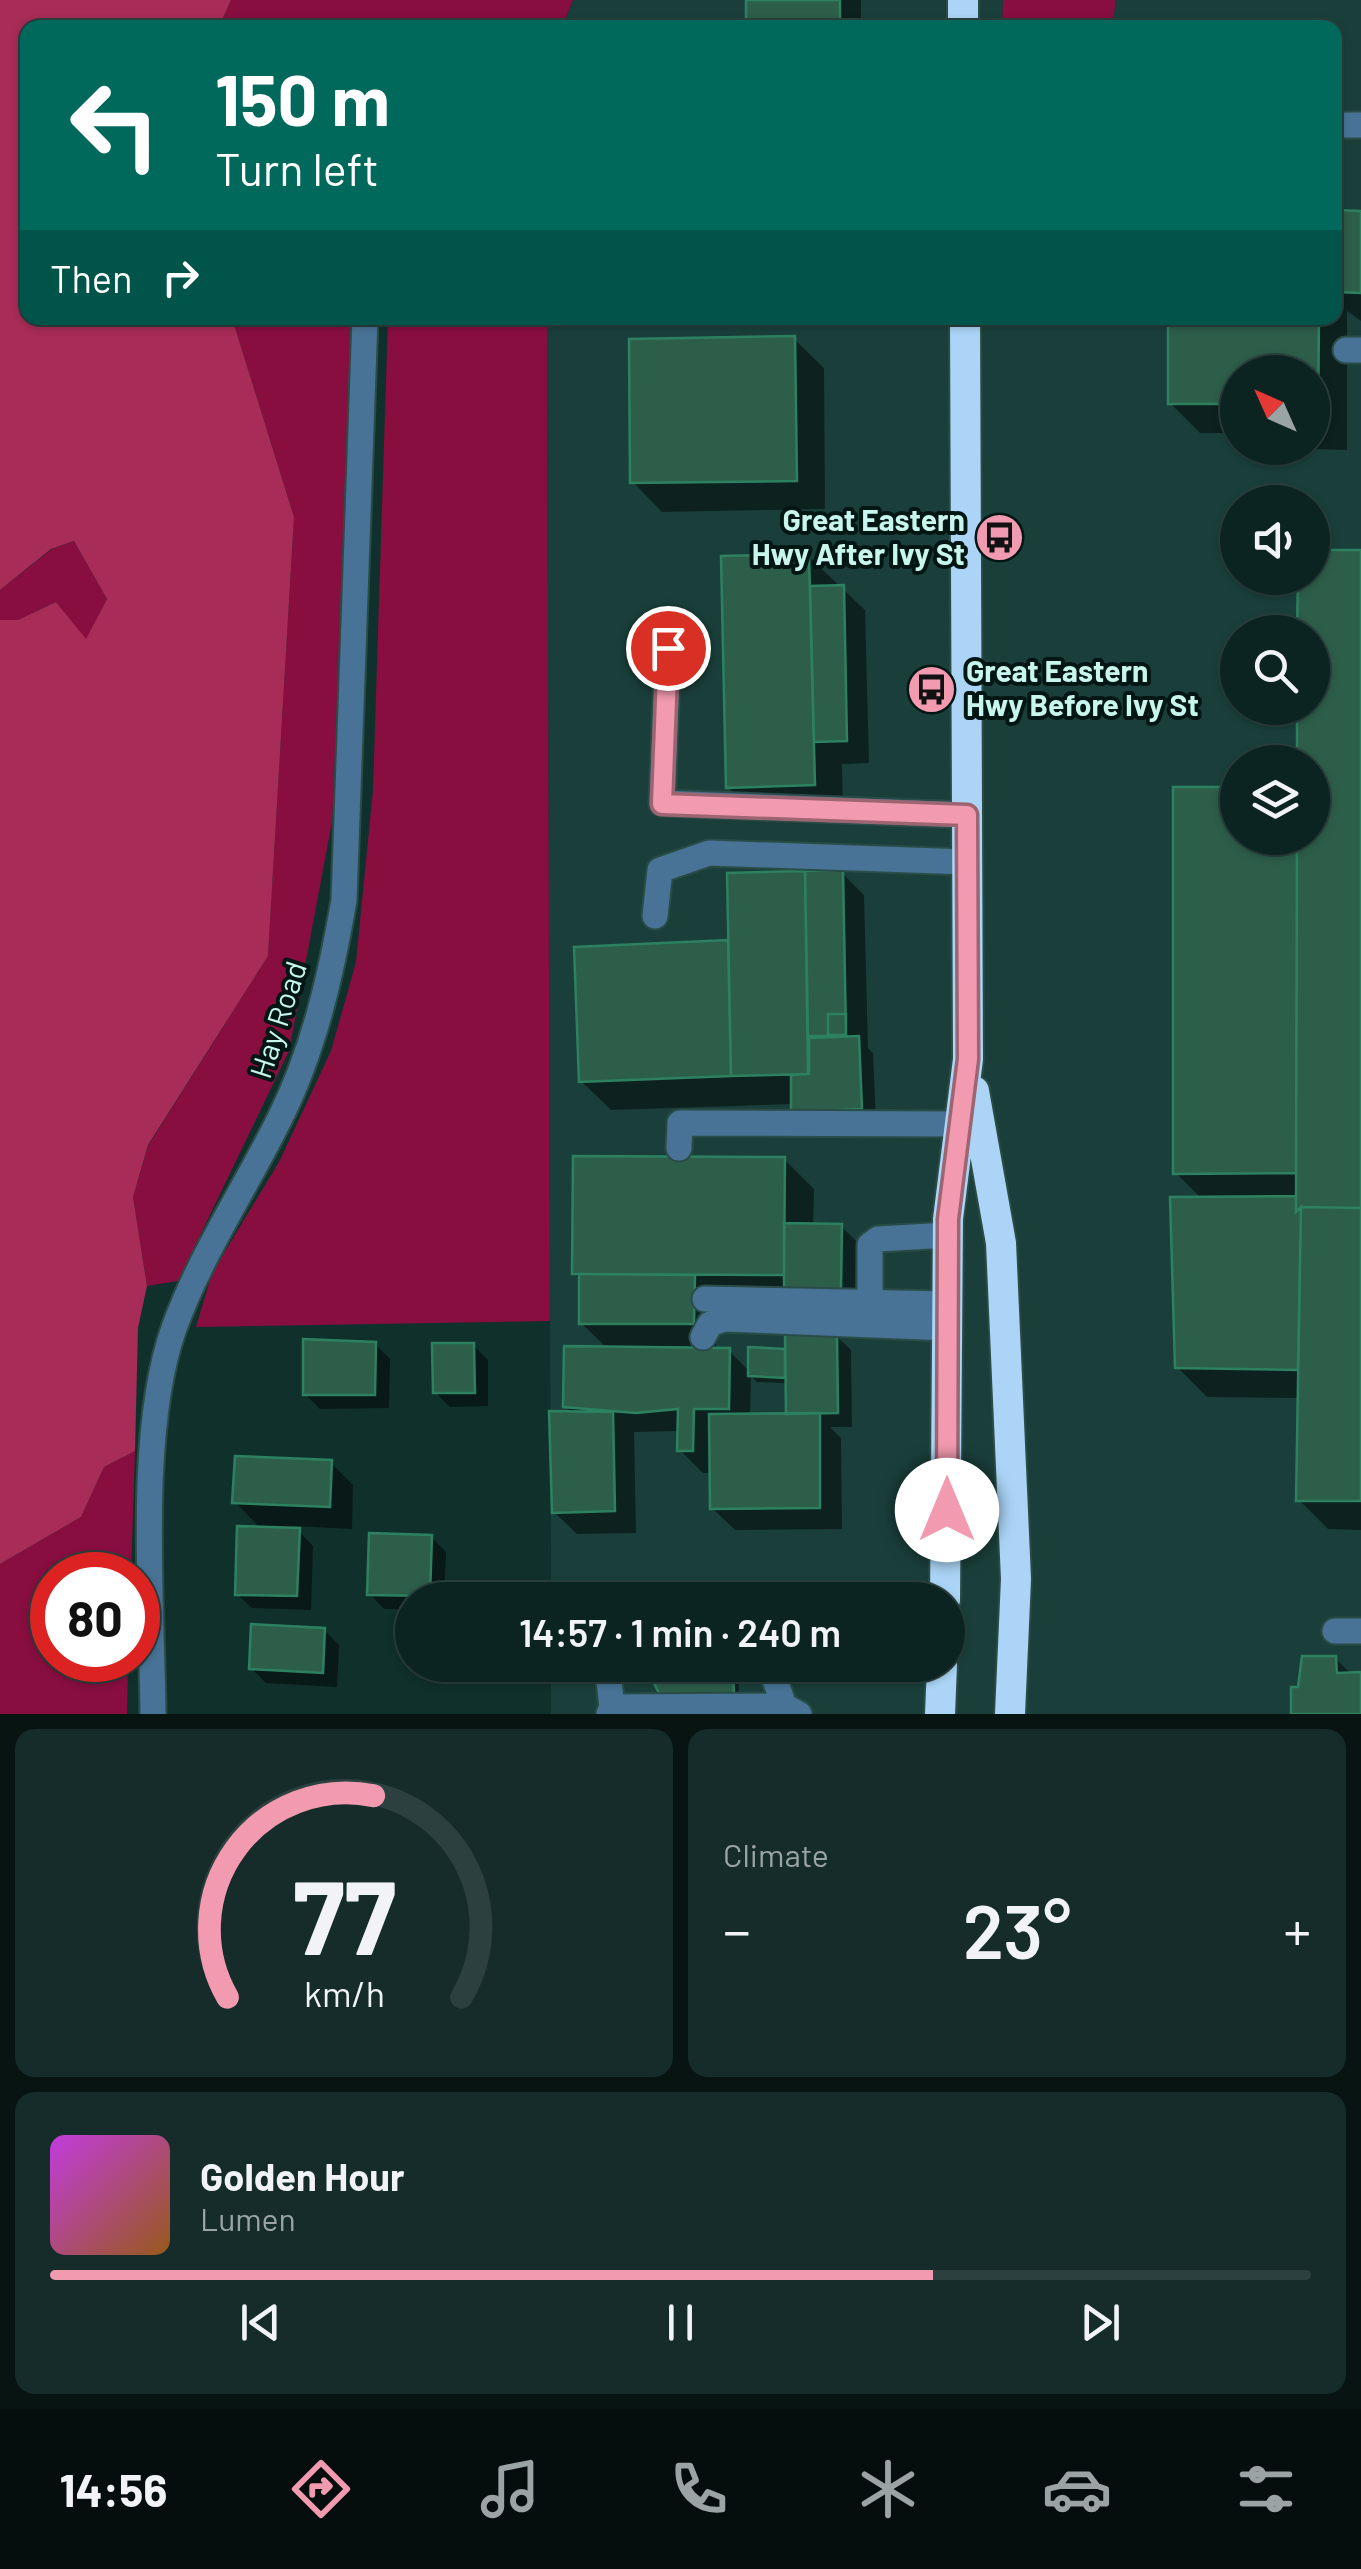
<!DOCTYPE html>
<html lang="en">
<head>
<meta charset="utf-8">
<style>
  body { margin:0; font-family:Barlow,sans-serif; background:#152c2a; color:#f1f3f6; height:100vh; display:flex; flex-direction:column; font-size:38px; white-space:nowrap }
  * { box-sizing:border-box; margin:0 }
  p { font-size:32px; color:#9aa4a5 }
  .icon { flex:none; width:55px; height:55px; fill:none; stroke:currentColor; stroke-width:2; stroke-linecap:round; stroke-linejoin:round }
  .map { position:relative; height:1714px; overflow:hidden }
  .side { display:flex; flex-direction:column; gap:15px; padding:15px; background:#071412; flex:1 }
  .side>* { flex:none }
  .banner { position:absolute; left:20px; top:20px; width:1322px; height:305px; border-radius:20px; box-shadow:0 2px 8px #0004,0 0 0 2px #2c413f; background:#00695c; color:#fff; overflow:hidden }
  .needle { width:65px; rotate:315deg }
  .buttons { position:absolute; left:1220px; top:355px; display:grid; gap:20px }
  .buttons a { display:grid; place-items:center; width:110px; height:110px; border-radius:50%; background:#0c2421; box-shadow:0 2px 8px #0004,0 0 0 2px #2c413f; font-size:50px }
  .speed { position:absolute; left:30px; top:1552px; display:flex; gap:20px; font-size:50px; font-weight:700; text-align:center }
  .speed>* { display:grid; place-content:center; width:130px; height:130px; border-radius:50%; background:#0c2421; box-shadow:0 2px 8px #0004,0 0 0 2px #2c413f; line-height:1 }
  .speed .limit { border:15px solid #d22; background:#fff; color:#111 }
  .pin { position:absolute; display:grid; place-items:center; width:85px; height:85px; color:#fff; margin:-42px; border:5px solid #fff; border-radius:50%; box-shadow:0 2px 10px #0007 }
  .me { position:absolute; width:110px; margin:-55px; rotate:0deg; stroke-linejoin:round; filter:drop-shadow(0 0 8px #0008) }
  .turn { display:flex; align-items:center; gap:35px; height:210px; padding:0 30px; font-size:45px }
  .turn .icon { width:130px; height:130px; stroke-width:2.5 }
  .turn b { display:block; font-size:70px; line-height:85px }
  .then { display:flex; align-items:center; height:95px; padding:0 30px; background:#0003; gap:20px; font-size:38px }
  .big { font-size:75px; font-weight:600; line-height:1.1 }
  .side .card { flex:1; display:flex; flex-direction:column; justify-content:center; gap:15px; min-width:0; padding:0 35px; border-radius:20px; background:#152c2a }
  .side .dial { align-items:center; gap:0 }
  .dial svg { height:260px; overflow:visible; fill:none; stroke:#2c413f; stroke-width:7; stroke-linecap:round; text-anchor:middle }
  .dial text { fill:#f1f3f6; stroke:none }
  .song { display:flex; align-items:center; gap:30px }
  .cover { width:120px; height:120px; border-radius:15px; background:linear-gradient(135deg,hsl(290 70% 55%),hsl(30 70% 35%)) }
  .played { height:10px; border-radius:5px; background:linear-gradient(90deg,#f29aaf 70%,#2c413f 70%) }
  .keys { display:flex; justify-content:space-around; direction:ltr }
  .heat { display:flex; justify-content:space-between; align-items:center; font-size:55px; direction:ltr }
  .side .tiles { flex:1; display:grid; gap:15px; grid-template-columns:1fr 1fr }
  .card:last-child { grid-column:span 2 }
  .trip { position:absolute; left:395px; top:1582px; width:570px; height:100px; border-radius:50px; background:#0c2421; box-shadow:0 2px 8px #0004,0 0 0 2px #2c413f; font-weight:600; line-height:100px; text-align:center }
  .dock { display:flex; height:160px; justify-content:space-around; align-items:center; background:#050e0d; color:#9aa4a5 }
  .dock .icon { width:70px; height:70px }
  .dock .current { color:#f29aaf }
  .dock b { font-size:45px; color:#f1f3f6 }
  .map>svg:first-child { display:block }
  .built { fill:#1a3f3a; fill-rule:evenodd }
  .green { fill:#880e40 }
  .forest { fill:#a72c57 }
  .shadow { fill:#0007; fill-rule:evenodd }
  .building { fill:#2d5e4a; stroke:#2c8160; stroke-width:2.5 }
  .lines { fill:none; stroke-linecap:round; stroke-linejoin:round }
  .minor-casing { stroke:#2a4c47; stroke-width:29 }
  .highway-casing { stroke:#2a4c47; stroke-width:34 }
  .minor { stroke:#487396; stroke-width:25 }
  .highway { stroke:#abd4f6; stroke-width:30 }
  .route-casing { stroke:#9d6472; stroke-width:25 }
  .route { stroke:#f29aaf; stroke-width:18 }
  .labels { text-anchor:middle; stroke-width:8; stroke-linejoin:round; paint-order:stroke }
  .poi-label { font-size:30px; font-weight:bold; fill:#c8f6ee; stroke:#021614; text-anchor:end }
  .street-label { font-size:30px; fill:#c8f6ee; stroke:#021614 }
</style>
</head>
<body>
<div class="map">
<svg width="1361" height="1714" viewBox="0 0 1361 1714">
  <rect width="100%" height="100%" fill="#10302c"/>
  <!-- built -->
  <path class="built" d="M573,0H1003L1002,27L562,28Z
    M1116,0H1361V1714H551V1665H948V1600H551L547,318H1335V28L1112,27ZM1238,372H1312V448H1238ZM1238,502H1312V578H1238ZM1238,632H1312V708H1238ZM1238,762H1312V838H1238Z"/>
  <!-- green -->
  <path class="green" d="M231,0H573L562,27L219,28Z
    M1003,0H1116L1112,27L1002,28Z
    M232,318H357L332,822L289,1051L178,1281L147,1286L133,1197L148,1146L268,956L294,517Z
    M388,318H547L550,1321L196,1327L212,1273L279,1162L331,1051L356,962L373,790Z
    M74,541L107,599L86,640L56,602L18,620H0V590L52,549Z
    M135,1451L131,1575H52V1660H128L127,1714H0V1564L81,1517L104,1467Z"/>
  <!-- forest -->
  <path class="forest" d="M0,0H231L219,27L28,28V318H232L294,517L268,956L148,1145L133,1197L147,1286L138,1328L135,1451L104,1467L81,1517L0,1564V620H18L56,602L86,639L107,599L74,541L51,549L0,590Z"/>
  <!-- shadow -->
  <path class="shadow" d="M749,0H861V28H749Z
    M1335,213H1361V321L1347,311V450L1275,448H1312V372H1238V433H1200L1170,403V318H1335Z
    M794,339L824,368L825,509L662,512L633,482Z
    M1361,553V1530L1328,1529L1299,1500L1300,1398L1207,1397L1177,1367L1202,1199L1176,1173L1238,838H1312V762H1300V708H1312V632H1300V578H1312Z
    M808,556L865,610L869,763L842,764L843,814L758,816L728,787Z
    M842,873L864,895L868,1048L873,1053L876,1123L809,1126L794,1104L611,1110L581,1081L576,949L731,943L729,876Z
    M784,1159L814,1189L813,1226H841L856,1241L855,1304L716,1303V1351H729L750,1372L784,1352L788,1356L836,1336L851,1350L852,1427H830L841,1438L842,1529L735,1530L712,1508V1473H703L680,1450V1431L634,1432L636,1533L577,1534L554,1512L573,1414L565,1406L608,1349L581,1323V1280L574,1273ZM751,1376L757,1382L788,1383V1416H750Z
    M375,1344L390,1359L389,1408L320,1409L305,1394Z
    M473,1345L488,1360V1406L450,1407L435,1392Z
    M331,1463L353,1485L352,1529L294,1526L313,1546L311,1610L252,1608L237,1594L262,1530L235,1502Z
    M431,1537L446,1552L444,1600H412V1609H384L370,1594Z
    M324,1630L339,1645L337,1687L266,1683L251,1668Z
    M1335,1658L1352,1675L1361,1674V1714L1300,1689Z
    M657,1665H738L739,1698Z"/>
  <!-- building -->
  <path class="building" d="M746,0H840V28H746Z
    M1335,210L1361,211V293L1335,292Z
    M1168,318H1319L1318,422H1312V372H1238V404H1168Z
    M795,336L797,481L630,483L629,339Z
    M1312,550H1361V1208L1301,1207L1296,1212L1297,838H1312V762H1297V708H1312V632H1297L1298,578H1312Z
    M809,554L815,785L726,788L721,556Z
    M844,585L847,741L814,742L810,586Z
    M1173,787H1238V838H1297L1296,1173L1173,1174Z
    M843,870L846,1035L808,1036L805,871Z
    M805,871L808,1074L731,1076L727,873Z
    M728,940L731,1076L579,1082L574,947Z
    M828,1014H846V1035H828Z
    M859,1036L862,1109L791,1112V1075L809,1074V1038Z
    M573,1156L785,1157L784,1275L572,1274Z
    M1296,1196V1212L1301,1207L1298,1370L1175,1368L1170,1197Z
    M1301,1207L1361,1208V1501H1296Z
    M784,1223L842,1224L841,1290L784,1289Z
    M579,1274L695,1275L694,1324H579Z
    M837,1333L838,1413L786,1414L785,1334Z
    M303,1339L376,1342L375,1395H303Z
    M432,1343H474L475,1393H433Z
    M564,1346L730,1348L729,1409H694L693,1451H677L678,1409L636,1413L563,1407Z
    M748,1347L785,1349V1378L748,1376Z
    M549,1411L613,1412L615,1511L552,1513Z
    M820,1413V1508L710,1509L709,1414Z
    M235,1456L332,1460L330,1507L232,1503Z
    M237,1526L300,1528L297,1596L235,1595Z
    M369,1533L432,1535L430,1596L367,1595Z
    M251,1624L325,1628L323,1673L249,1669Z
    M1302,1656H1336L1337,1673L1361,1672V1714H1291V1687H1298Z
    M655,1665H732L734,1691L720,1714H669L654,1683Z"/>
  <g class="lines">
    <defs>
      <path id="minor" d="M1335,125H1361
        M1346,350H1361
        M668,648L662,803L967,815
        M655,916L660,870L709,853L967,862
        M679,1148L680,1123L960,1124
        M705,1299L948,1304
        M870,1302V1245L878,1239L948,1235
        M703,1337L710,1324L725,1319L948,1328
        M1335,1631H1361
        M611,1665L608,1672L612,1707
        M770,1665L784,1706
        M153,1714C152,1602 137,1432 174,1328C201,1254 245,1189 280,1118C314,1050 331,975 344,900L365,318
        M609,1714L612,1707L784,1706L799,1714"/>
      <path id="highway" d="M963,0V28
        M974,1091L1001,1243L1016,1579L1010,1714
        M945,1600L948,1219L968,1059L965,318
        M940,1714L942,1665"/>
    </defs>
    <!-- minor casing -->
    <use href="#minor" class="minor-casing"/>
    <!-- highway casing -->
    <use href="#highway" class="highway-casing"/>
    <!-- minor -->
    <use href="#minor" class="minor"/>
    <!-- highway -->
    <use href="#highway" class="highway"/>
  </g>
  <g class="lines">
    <defs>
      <path id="route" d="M668,648L662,804L967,815L968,1059L948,1219L947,1510"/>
    </defs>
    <!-- route casing -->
    <use href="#route" class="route-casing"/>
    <!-- route -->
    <use href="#route" class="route"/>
  </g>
  <!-- icons -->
  <defs>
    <symbol id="bus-disc" viewBox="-11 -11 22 22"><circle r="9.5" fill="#f29aaf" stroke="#021614"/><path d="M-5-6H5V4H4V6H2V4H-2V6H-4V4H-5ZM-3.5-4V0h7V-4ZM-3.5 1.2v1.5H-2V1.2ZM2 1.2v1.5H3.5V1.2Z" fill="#111"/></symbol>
  </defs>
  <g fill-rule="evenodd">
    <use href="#bus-disc" x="972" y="510" width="55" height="55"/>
    <use href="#bus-disc" x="904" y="662" width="55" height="55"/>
  </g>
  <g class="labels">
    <!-- poi labels -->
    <g class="poi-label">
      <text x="965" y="531">Great Eastern<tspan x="965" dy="34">Hwy After Ivy St</tspan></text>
      <text x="966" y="682" text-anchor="start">Great Eastern<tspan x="966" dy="34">Hwy Before Ivy St</tspan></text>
    </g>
    <!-- street labels -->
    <g class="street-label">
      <text transform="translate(279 1020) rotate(-72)" y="10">Hay Road</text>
    </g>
  </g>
</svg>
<div class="buttons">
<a><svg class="needle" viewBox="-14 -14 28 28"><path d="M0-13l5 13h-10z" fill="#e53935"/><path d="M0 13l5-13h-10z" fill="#9aa4a5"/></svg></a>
<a><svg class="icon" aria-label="sound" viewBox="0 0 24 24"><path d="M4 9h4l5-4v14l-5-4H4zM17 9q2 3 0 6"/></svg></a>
<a><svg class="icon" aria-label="search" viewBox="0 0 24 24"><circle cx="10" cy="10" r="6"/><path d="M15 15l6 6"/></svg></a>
<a><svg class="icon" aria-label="layers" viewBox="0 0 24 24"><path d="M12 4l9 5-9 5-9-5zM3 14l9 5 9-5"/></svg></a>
</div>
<div class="speed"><div class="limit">80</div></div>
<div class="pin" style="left:668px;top:648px;background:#d93025"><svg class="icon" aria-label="arrive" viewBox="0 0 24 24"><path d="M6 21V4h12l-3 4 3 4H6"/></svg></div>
<svg class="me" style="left:947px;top:1510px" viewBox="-20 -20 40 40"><circle r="19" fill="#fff"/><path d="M0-13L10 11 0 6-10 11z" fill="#f29aaf"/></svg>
<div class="trip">14:57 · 1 min · 240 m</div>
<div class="banner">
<div class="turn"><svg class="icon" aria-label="left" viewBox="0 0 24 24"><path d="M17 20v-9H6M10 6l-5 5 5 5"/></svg><div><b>150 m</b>Turn left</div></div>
<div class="then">Then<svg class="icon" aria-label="right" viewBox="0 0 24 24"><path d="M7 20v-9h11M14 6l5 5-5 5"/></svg></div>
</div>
</div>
<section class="side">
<div class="tiles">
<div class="card dial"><svg viewBox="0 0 100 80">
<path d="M14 69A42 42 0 1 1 86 69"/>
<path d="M14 69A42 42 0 0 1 59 7" stroke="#f29aaf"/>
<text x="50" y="56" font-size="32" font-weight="700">77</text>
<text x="50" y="72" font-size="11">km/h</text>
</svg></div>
<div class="card"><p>Climate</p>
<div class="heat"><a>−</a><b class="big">23°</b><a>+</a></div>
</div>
<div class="card">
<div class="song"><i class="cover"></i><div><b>Golden Hour</b><p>Lumen</p></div></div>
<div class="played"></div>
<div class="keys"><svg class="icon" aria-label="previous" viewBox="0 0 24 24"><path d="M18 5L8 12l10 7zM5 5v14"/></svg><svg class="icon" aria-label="pause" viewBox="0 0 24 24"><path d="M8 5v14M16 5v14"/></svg><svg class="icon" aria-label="next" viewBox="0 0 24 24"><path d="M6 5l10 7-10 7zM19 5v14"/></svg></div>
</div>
</div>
</section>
<nav class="dock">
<b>14:56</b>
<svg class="icon current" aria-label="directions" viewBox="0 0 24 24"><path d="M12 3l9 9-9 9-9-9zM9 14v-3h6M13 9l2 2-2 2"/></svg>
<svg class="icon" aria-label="music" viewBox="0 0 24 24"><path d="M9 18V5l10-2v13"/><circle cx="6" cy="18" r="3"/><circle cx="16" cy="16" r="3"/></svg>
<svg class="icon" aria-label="phone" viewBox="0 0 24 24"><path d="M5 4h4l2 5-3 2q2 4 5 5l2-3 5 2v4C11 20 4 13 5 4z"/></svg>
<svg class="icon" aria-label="climate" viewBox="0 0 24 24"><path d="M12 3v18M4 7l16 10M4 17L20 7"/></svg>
<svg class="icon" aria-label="car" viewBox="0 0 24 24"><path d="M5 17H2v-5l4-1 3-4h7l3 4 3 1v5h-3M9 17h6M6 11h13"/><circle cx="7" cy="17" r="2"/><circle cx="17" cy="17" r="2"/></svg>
<svg class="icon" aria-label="filters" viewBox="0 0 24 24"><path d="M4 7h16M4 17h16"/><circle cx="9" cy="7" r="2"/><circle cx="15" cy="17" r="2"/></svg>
</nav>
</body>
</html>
